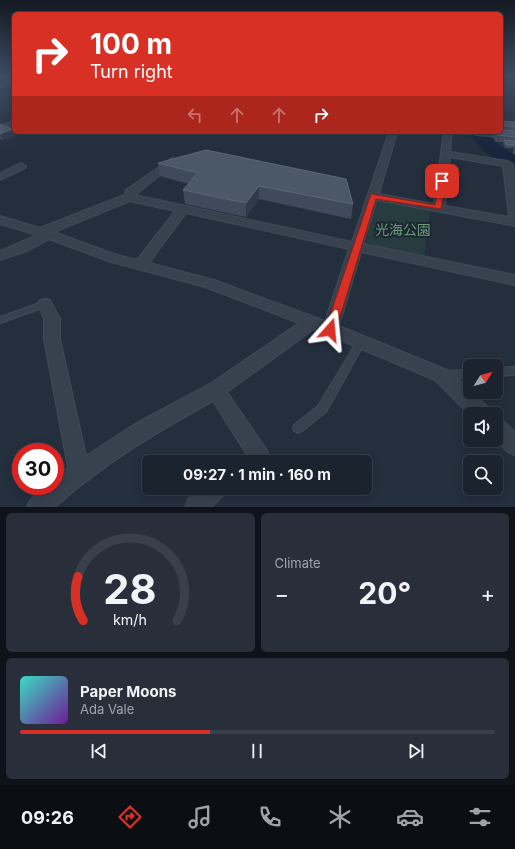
<!DOCTYPE html>
<html lang="en">
<head>
<meta charset="utf-8">
<style>
  body { margin:0; font-family:Inter,"Noto Sans JP",sans-serif; background:#282f3a; color:#f1f3f6; height:100vh; display:flex; flex-direction:column; font-size:15px; white-space:nowrap }
  * { box-sizing:border-box; margin:0 }
  p { font-size:13px; color:#a0a4aa }
  .icon { flex:none; width:22px; height:22px; fill:none; stroke:currentColor; stroke-width:2; stroke-linecap:round; stroke-linejoin:round }
  .map { position:relative; height:507px; overflow:hidden }
  .panel { display:flex; flex-direction:column; gap:6px; padding:6px; background:#0f1319; flex:1 }
  .panel>* { flex:none }
  .banner { position:absolute; left:12px; top:12px; width:491px; height:122px; border-radius:6px; box-shadow:0 2px 10px #0003,0 0 0 1px #39404a; background:#d93025; color:#fff; overflow:hidden }
  .needle { width:26px; rotate:53deg }
  .buttons { position:absolute; left:463px; top:359px; display:grid; gap:8px }
  .buttons a { display:grid; place-items:center; width:40px; height:40px; border-radius:6px; background:#1b232e; box-shadow:0 2px 10px #0003,0 0 0 1px #39404a; font-size:20px }
  .speed { position:absolute; left:12px; top:443px; display:flex; gap:8px; font-size:20px; font-weight:700; text-align:center }
  .speed>* { display:grid; place-content:center; width:52px; height:52px; border-radius:50%; background:#1b232e; box-shadow:0 2px 10px #0003,0 0 0 1px #39404a; line-height:1 }
  .speed .limit { border:6px solid #d22; background:#fff; color:#111 }
  .pin { position:absolute; display:grid; place-items:center; width:34px; height:34px; color:#fff; margin:-17px; border-radius:8px; box-shadow:0 2px 6px #0006 }
  .me { position:absolute; width:44px; margin:-22px; rotate:18deg; stroke-linejoin:round; filter:drop-shadow(0 0 3px #0008) }
  .turn { display:flex; align-items:center; gap:14px; height:84px; padding:0 12px; font-size:18px }
  .turn .icon { width:52px; height:52px; stroke-width:2.5 }
  .turn b { display:block; font-size:28px; line-height:34px }
  .lanes { display:flex; align-items:center; height:38px; padding:0 12px; background:#0003; justify-content:center; gap:20px; direction:ltr }
  .lanes .off { opacity:.35 }
  .big { font-size:30px; font-weight:700; line-height:1.1 }
  .panel .widget { flex:1; display:flex; flex-direction:column; justify-content:center; gap:6px; min-width:0; padding:0 14px; border-radius:6px; background:#282f3a }
  .panel .dial { align-items:center; gap:0 }
  .dial svg { height:104px; overflow:visible; fill:none; stroke:#39404a; stroke-width:7; stroke-linecap:round; text-anchor:middle }
  .dial text { fill:#f1f3f6; stroke:none }
  .song { display:flex; align-items:center; gap:12px }
  .cover { width:48px; height:48px; border-radius:6px; background:linear-gradient(135deg,hsl(170 70% 55%),hsl(280 70% 35%)) }
  .played { height:4px; border-radius:2px; background:linear-gradient(90deg,#d93025 40%,#39404a 40%) }
  .keys { display:flex; justify-content:space-around; direction:ltr }
  .heat { display:flex; justify-content:space-between; align-items:center; font-size:22px; direction:ltr }
  .panel .tiles { flex:1; display:grid; gap:6px; grid-template-columns:1fr 1fr }
  .widget:last-child { grid-column:span 2 }
  .trip { position:absolute; left:142px; top:455px; width:230px; height:40px; border-radius:6px; background:#1b232e; box-shadow:0 2px 10px #0003,0 0 0 1px #39404a; font-weight:700; line-height:40px; text-align:center }
  .tab-bar { display:flex; height:64px; justify-content:space-around; align-items:center; background:#0b0e12; color:#a0a4aa }
  .tab-bar .icon { width:28px; height:28px }
  .tab-bar .on { color:#d93025 }
  .tab-bar b { font-size:18px; color:#f1f3f6 }
  .map>svg:first-child { display:block }
  .green { fill:#263c3f }
  .lines { fill:none; stroke-linecap:round; stroke-linejoin:round }
  .river { fill:#17263c; fill-rule:evenodd }
  .lane-casing { stroke:#414a57; stroke-width:2 }
  .street-casing { stroke:#414a57; stroke-width:2 }
  .lane { fill:#38414e; fill-rule:evenodd }
  .street { fill:#38414e; fill-rule:evenodd }
  .wall { fill:#3f4b5c }
  .shaded-wall { fill:#2f3b4b }
  .building { fill:#4b5868; stroke:#5c6777 }
  .route { fill:#d93025; stroke:#8d1f18 }
  .labels { text-anchor:middle; stroke-width:4; stroke-linejoin:round; paint-order:stroke }
  .park-label { font-size:14px; fill:#6b9a76; stroke:#1d2633 }
</style>
</head>
<body>
<div class="map">
<svg width="515" height="507" viewBox="0 0 515 507">
  <rect width="100%" height="100%" fill="#242f3e"/>
  <!-- green -->
  <path class="green" d="M381,201L430,210L424,259L369,247L365,244L377,202Z"/>
  <g class="lines">
    <!-- river -->
    <path class="river" d="M468,132H486L500,146L515,156V170C497,165 478,147 468,132Z"/>
    <defs>
      <path id="lane" d="M45,301L48,302L49,304L48,306L0,323V317Z
        M361,339L364,340L365,342L326,412L302,431L298,433L294,431L293,428L294,425L318,406L358,340Z
        M515,367V375L496,376V368Z
        M470,370V378L444,379L441,378L439,375L441,372L444,371Z"/>
      <path id="street" d="M14,80V84L0,87V83Z
        M14,121V127L0,132V126Z
        M389,132H397L379,194L434,204L444,132H452L450,152L508,161L513,164L515,178V226L377,200L363,244L515,275V285L361,252L339,326L447,370L489,408L491,414L470,415L435,380L314,329L227,392L266,449L269,456L267,462H241L246,453L213,401C155,433 105,463 55,507H27C32,495 42,486 55,486V479L68,468L44,339V319L38,304L40,300L45,299L50,300L60,319V339L86,456L135,424L210,384L299,323L205,287L108,261L49,239L27,251L0,260V251L37,235L0,224V216L40,228L124,195L126,190L172,158L175,159L177,161L175,163L135,195L352,242ZM450,157L503,166L509,217L445,206ZM130,201L175,211L137,260L117,255L54,232ZM186,213L349,249L325,321L214,280L149,263Z
        M472,132L515,133V139L476,135Z
        M21,163L26,166L25,168L0,180V173Z
        M496,418L503,421L515,432V455L508,452L496,440Z
        M200,488H226L223,496L211,507H185L188,499Z"/>
    </defs>
    <!-- lane casing -->
    <use href="#lane" class="lane-casing"/>
    <!-- street casing -->
    <use href="#street" class="street-casing"/>
    <!-- lane -->
    <use href="#lane" class="lane"/>
    <!-- street -->
    <use href="#street" class="street"/>
  </g>
  <!-- wall -->
  <path class="wall" d="M501,121L515,122V154H513V151L514,148H505L503,143V142H495L493,136L494,132H501Z
    M0,124L12,129L15,136L3,140L0,139Z
    M158,163L353,204L351,219L259,199L246,217L185,204L183,190L189,184L160,176Z"/>
  <!-- shaded-wall -->
  <path class="shaded-wall" d="M12,129L15,136L3,140L0,134Z
    M259,186V199L246,217V203Z"/>
  <!-- building -->
  <path class="building" d="M501,121L515,122V127L503,125Z
    M0,124L12,129L0,134Z
    M501,130L515,131V137L497,135L496,132H501Z
    M504,140L515,141V145H507Z
    M206,150L346,179L353,204L259,186L246,203L183,190L198,173L158,163Z"/>
  <!-- sky -->
  <linearGradient id="sky" x2="0" y2="1"><stop stop-color="#141a22"/><stop offset="0.52" stop-color="#3f4d63"/><stop offset="1" stop-color="#3f4d63" stop-opacity="0"/></linearGradient>
  <rect width="515" height="148" fill="url(#sky)"/>
  <!-- route -->
  <path class="route" d="M440,179L446,181L441,209L376,199L336,330L334,333H327L325,330L371,194L435,205Z"/>
  <g class="labels">
    <!-- park labels -->
    <g class="park-label">
      <text x="403" y="235">光海公園</text>
    </g>
  </g>
</svg>
<div class="buttons">
<a><svg class="needle" viewBox="-14 -14 28 28"><path d="M0-13l5 13h-10z" fill="#e53935"/><path d="M0 13l5-13h-10z" fill="#a0a4aa"/></svg></a>
<a><svg class="icon" aria-label="sound" viewBox="0 0 24 24"><path d="M4 9h4l5-4v14l-5-4H4zM17 9q2 3 0 6"/></svg></a>
<a><svg class="icon" aria-label="search" viewBox="0 0 24 24"><circle cx="10" cy="10" r="6"/><path d="M15 15l6 6"/></svg></a>
</div>
<div class="speed"><div class="limit">30</div></div>
<div class="pin" style="left:442px;top:181px;background:#d93025"><svg class="icon" aria-label="arrive" viewBox="0 0 24 24"><path d="M6 21V4h12l-3 4 3 4H6"/></svg></div>
<svg class="me" style="left:330px;top:330px" viewBox="-20 -20 40 40"><path d="M0-17L14 15 0 8-14 15z" fill="#d93025" stroke="#fff" stroke-width="4"/></svg>
<div class="trip">09:27 · 1 min · 160 m</div>
<div class="banner">
<div class="turn"><svg class="icon" aria-label="right" viewBox="0 0 24 24"><path d="M7 20v-9h11M14 6l5 5-5 5"/></svg><div><b>100 m</b>Turn right</div></div>
<div class="lanes"><svg class="icon off" aria-label="left" viewBox="0 0 24 24"><path d="M17 20v-9H6M10 6l-5 5 5 5"/></svg><svg class="icon off" aria-label="ahead" viewBox="0 0 24 24"><path d="M12 20V5M6 11l6-6 6 6"/></svg><svg class="icon off" aria-label="ahead" viewBox="0 0 24 24"><path d="M12 20V5M6 11l6-6 6 6"/></svg><svg class="icon" aria-label="right" viewBox="0 0 24 24"><path d="M7 20v-9h11M14 6l5 5-5 5"/></svg></div>
</div>
</div>
<section class="panel">
<div class="tiles">
<div class="widget dial"><svg viewBox="0 0 100 80">
<path d="M14 69A42 42 0 1 1 86 69"/>
<path d="M14 69A42 42 0 0 1 10 35" stroke="#d93025"/>
<text x="50" y="56" font-size="32" font-weight="700">28</text>
<text x="50" y="72" font-size="11">km/h</text>
</svg></div>
<div class="widget"><p>Climate</p>
<div class="heat"><a>−</a><b class="big">20°</b><a>+</a></div>
</div>
<div class="widget">
<div class="song"><i class="cover"></i><div><b>Paper Moons</b><p>Ada Vale</p></div></div>
<div class="played"></div>
<div class="keys"><svg class="icon" aria-label="previous" viewBox="0 0 24 24"><path d="M18 5L8 12l10 7zM5 5v14"/></svg><svg class="icon" aria-label="pause" viewBox="0 0 24 24"><path d="M8 5v14M16 5v14"/></svg><svg class="icon" aria-label="next" viewBox="0 0 24 24"><path d="M6 5l10 7-10 7zM19 5v14"/></svg></div>
</div>
</div>
</section>
<nav class="tab-bar">
<b>09:26</b>
<svg class="icon on" aria-label="directions" viewBox="0 0 24 24"><path d="M12 3l9 9-9 9-9-9zM9 14v-3h6M13 9l2 2-2 2"/></svg>
<svg class="icon" aria-label="music" viewBox="0 0 24 24"><path d="M9 18V5l10-2v13"/><circle cx="6" cy="18" r="3"/><circle cx="16" cy="16" r="3"/></svg>
<svg class="icon" aria-label="phone" viewBox="0 0 24 24"><path d="M5 4h4l2 5-3 2q2 4 5 5l2-3 5 2v4C11 20 4 13 5 4z"/></svg>
<svg class="icon" aria-label="climate" viewBox="0 0 24 24"><path d="M12 3v18M4 7l16 10M4 17L20 7"/></svg>
<svg class="icon" aria-label="car" viewBox="0 0 24 24"><path d="M5 17H2v-5l4-1 3-4h7l3 4 3 1v5h-3M9 17h6M6 11h13"/><circle cx="7" cy="17" r="2"/><circle cx="17" cy="17" r="2"/></svg>
<svg class="icon" aria-label="filters" viewBox="0 0 24 24"><path d="M4 7h16M4 17h16"/><circle cx="9" cy="7" r="2"/><circle cx="15" cy="17" r="2"/></svg>
</nav>
</body>
</html>
